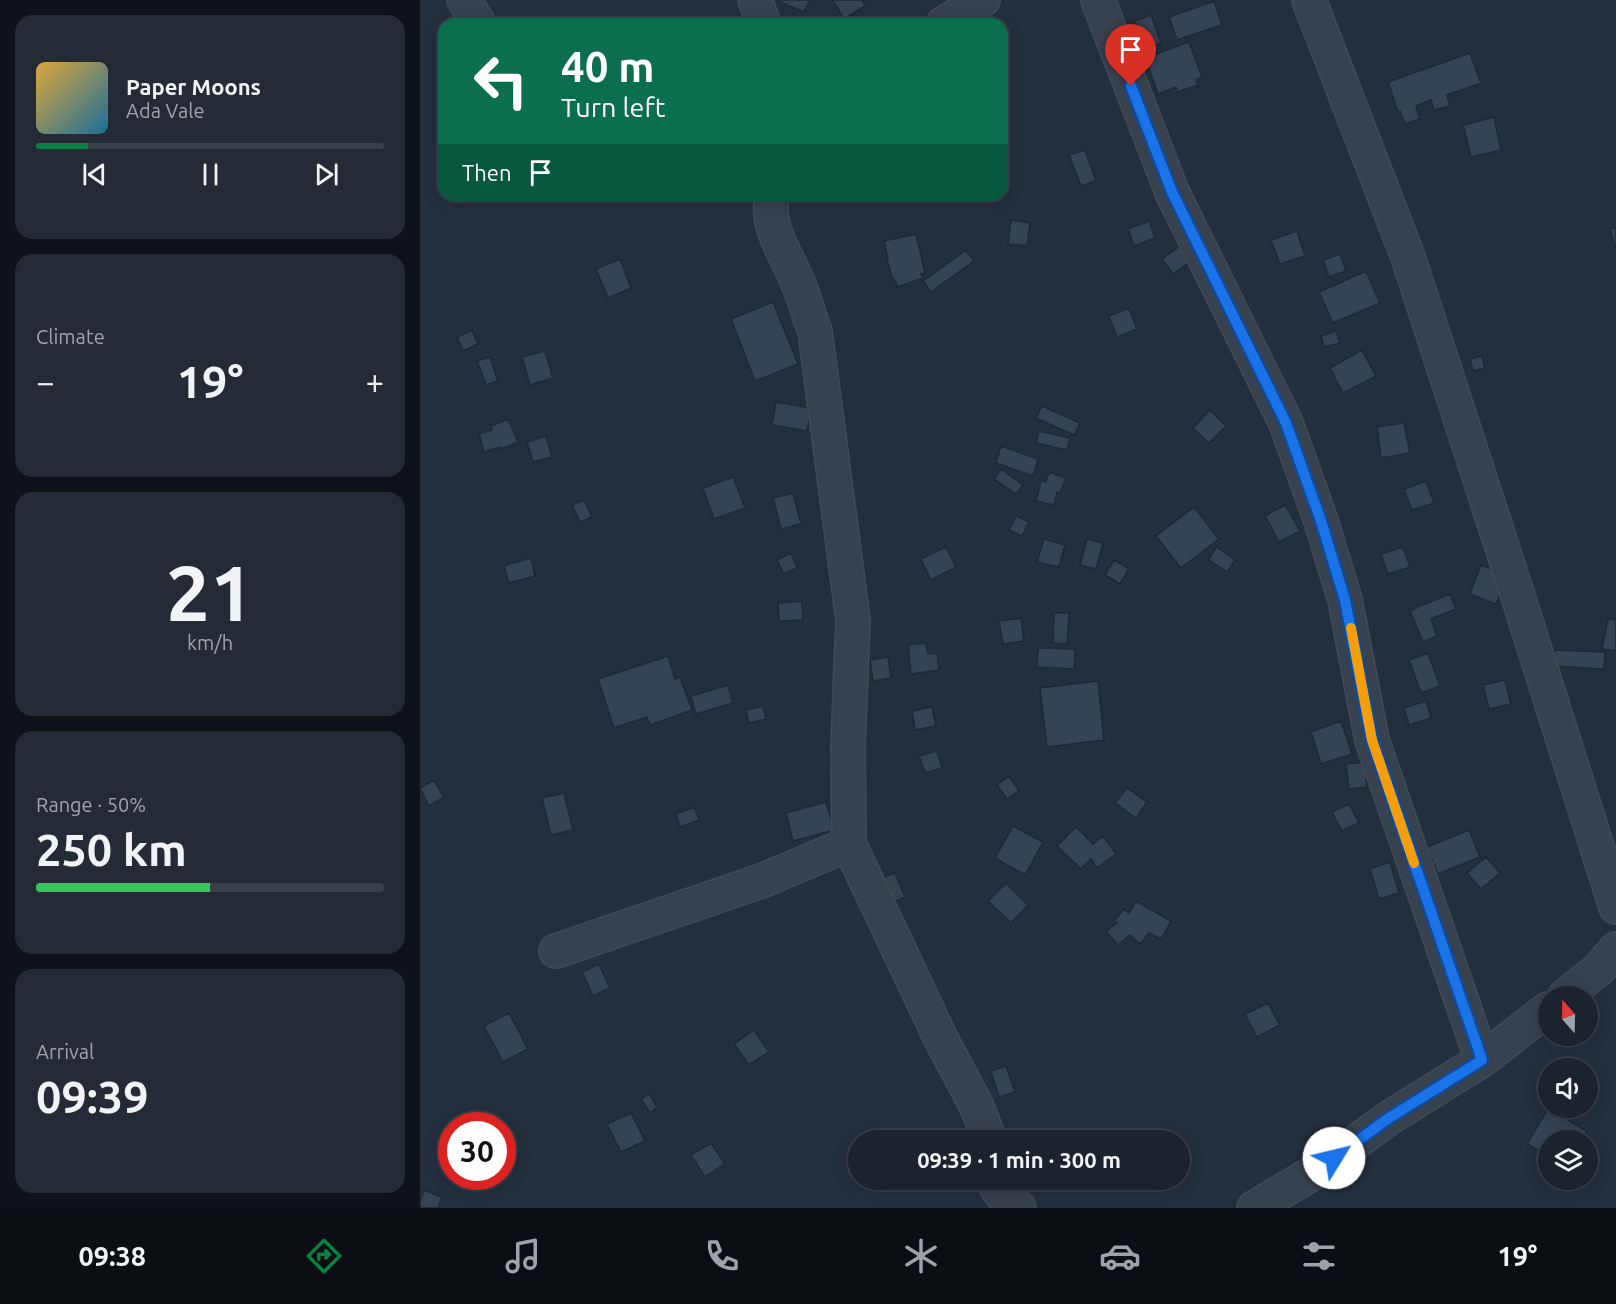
<!DOCTYPE html>
<html lang="en">
<head>
<meta charset="utf-8">
<style>
  body { margin:0; font-family:Ubuntu,sans-serif; background:#242b36; color:#f1f3f6; height:100vh; display:flex; flex-direction:column; font-size:22px; white-space:nowrap }
  * { box-sizing:border-box; margin:0 }
  p { font-size:20px; color:#a0a4aa }
  .icon { flex:none; width:33px; height:33px; fill:none; stroke:currentColor; stroke-width:2; stroke-linecap:round; stroke-linejoin:round }
  .map { position:relative; flex:1; overflow:hidden }
  .drawer { display:flex; flex-direction:column; gap:15px; padding:15px; background:#0f1319; width:420px }
  .drawer>* { flex:none }
  .banner { position:absolute; left:18px; top:18px; width:570px; height:183px; border-radius:18px; box-shadow:0 3px 15px #0003,0 0 0 2px #39404a; background:#0b6e4f; color:#fff; overflow:hidden }
  .needle { width:39px; rotate:340deg }
  .tools { position:absolute; left:1118px; top:986px; display:grid; gap:12px }
  .tools a { display:grid; place-items:center; width:60px; height:60px; border-radius:50%; background:#1b232e; box-shadow:0 3px 15px #0003,0 0 0 2px #39404a; font-size:30px }
  .speed { position:absolute; left:18px; top:1112px; display:flex; gap:12px; font-size:30px; font-weight:700; text-align:center }
  .speed>* { display:grid; place-content:center; width:78px; height:78px; border-radius:50%; background:#1b232e; box-shadow:0 3px 15px #0003,0 0 0 2px #39404a; line-height:1 }
  .speed .limit { border:9px solid #d22; background:#fff; color:#111 }
  .pin { position:absolute; display:grid; place-items:center; width:51px; height:51px; color:#fff; margin:-62px -26px; border-radius:50% 50% 50% 0; rotate:-45deg; box-shadow:0 0 6px #0007 }
  .pin .icon { rotate:45deg }
  .me { position:absolute; width:66px; margin:-33px; rotate:54deg; stroke-linejoin:round; filter:drop-shadow(0 0 4px #0008) }
  .turn { display:flex; align-items:center; gap:21px; height:126px; padding:0 24px; font-size:27px }
  .turn .icon { width:78px; height:78px; stroke-width:2.5 }
  .turn b { display:block; font-size:42px; line-height:51px }
  .then { display:flex; align-items:center; height:57px; padding:0 24px; background:#0003; gap:12px; font-size:22px }
  .big { font-size:45px; font-weight:700; line-height:1.1 }
  .drawer .tile { flex:1; display:flex; flex-direction:column; justify-content:center; gap:9px; min-width:0; padding:0 21px; border-radius:18px; background:#242b36 }
  .drawer .dial { align-items:center; gap:0 }
  .dial b { font-size:78px; line-height:1 }
  .song { display:flex; align-items:center; gap:18px }
  .cover { width:72px; height:72px; border-radius:9px; background:linear-gradient(135deg,hsl(40 70% 55%),hsl(200 70% 35%)) }
  .played { height:6px; border-radius:3px; background:linear-gradient(90deg,#0b8043 15%,#39404a 15%) }
  .keys { display:flex; justify-content:space-around; direction:ltr }
  .heat { display:flex; justify-content:space-between; align-items:center; font-size:33px; direction:ltr }
  .charge { height:9px; border-radius:4px; background:linear-gradient(90deg,#34c759 50%,#39404a 0) }
  .trip { position:absolute; left:428px; top:1130px; width:342px; height:60px; border-radius:30px; background:#1b232e; box-shadow:0 3px 15px #0003,0 0 0 2px #39404a; font-weight:700; line-height:60px; text-align:center }
  .tabs { display:flex; height:96px; justify-content:space-around; align-items:center; background:#0b0e12; color:#a0a4aa }
  .tabs .icon { width:42px; height:42px }
  .tabs .on { color:#0b8043 }
  .tabs b { font-size:27px; color:#f1f3f6 }
  main { display:flex; flex:1; min-height:0 }
  .map>svg:first-child { display:block }
  .building { fill:#364354; stroke:#1f2835; stroke-width:1.5 }
  .lines { fill:none; stroke-linecap:round; stroke-linejoin:round }
  .minor-casing { stroke:#414a57; stroke-width:36 }
  .minor { stroke:#38414e; stroke-width:33 }
  .route-casing { stroke:#114b97; stroke-width:15 }
  .route { stroke:#1a73e8; stroke-width:10 }
  .slow { stroke:#f59e0b; stroke-width:10 }
</style>
</head>
<body>
<main>
<section class="drawer">
<div class="tile">
<div class="song"><i class="cover"></i><div><b>Paper Moons</b><p>Ada Vale</p></div></div>
<div class="played"></div>
<div class="keys"><svg class="icon" aria-label="previous" viewBox="0 0 24 24"><path d="M18 5L8 12l10 7zM5 5v14"/></svg><svg class="icon" aria-label="pause" viewBox="0 0 24 24"><path d="M8 5v14M16 5v14"/></svg><svg class="icon" aria-label="next" viewBox="0 0 24 24"><path d="M6 5l10 7-10 7zM19 5v14"/></svg></div>
</div>
<div class="tile"><p>Climate</p>
<div class="heat"><a>−</a><b class="big">19°</b><a>+</a></div>
</div>
<div class="tile dial"><b>21</b><p>km/h</p></div>
<div class="tile"><p>Range · 50%</p><b class="big">250 km</b><div class="charge"></div></div>
<div class="tile"><p>Arrival</p><b class="big">09:39</b></div>
</section>
<div class="map">
<svg width="1196" height="1208" viewBox="0 0 1196 1208">
  <rect width="100%" height="100%" fill="#242f3e"/>
  <!-- building -->
  <path class="building" d="M355,0H390L384,12Z
    M414,0H442L445,6L424,19L413,1Z
    M794,1L802,25L757,40L749,17Z
    M731,15L741,43L725,49L715,21Z
    M769,42L782,77L776,80L778,85L757,92L756,87L738,94L725,58Z
    M1050,53L1061,83L1027,95L1030,106L1014,110L1011,100L996,106L1000,119L985,124L980,111L978,112L968,82Z
    M1074,117L1081,150L1051,157L1043,125Z
    M665,150L676,181L661,186L649,155Z
    M591,220L610,223L607,246L588,244Z
    M729,221L735,238L714,246L708,229Z
    M1196,228V248H1195L1190,229Z
    M877,231L885,256L860,264L851,240Z
    M496,234L505,273L501,274L503,278L478,287L475,280H473L467,260L468,259L464,241Z
    M764,243L775,258L753,274L742,259Z
    M546,250L554,261L511,292L503,281Z
    M920,254L926,271L909,277L903,260Z
    M200,259L211,288L188,298L176,269Z
    M946,271L960,303L913,323L899,292Z
    M353,302L378,364L335,381L311,319Z
    M709,308L717,329L697,337L689,316Z
    M52,330L58,344L43,351L37,337Z
    M916,331L920,343L904,347L901,336Z
    M942,350L956,376L923,393L910,368Z
    M125,351L133,378L110,385L102,357Z
    M1062,356L1065,368L1053,371L1050,359Z
    M70,357L78,381L66,385L57,361Z
    M356,402L391,408L387,431L352,425Z
    M622,406L660,423L654,435L616,418Z
    M790,410L806,426L789,443L773,428Z
    M88,419L98,442L81,449L80,447L64,452L59,434L72,430L71,426Z
    M984,423L990,453L961,458L957,427Z
    M619,431L650,438L647,450L616,443Z
    M126,436L132,457L113,462L107,442Z
    M581,446L618,459L613,476L576,463Z
    M581,469L603,485L596,494L574,479Z
    M629,472L646,478L640,493L637,492L634,505L616,501L621,481L626,482Z
    M313,477L325,508L294,519L283,488Z
    M1006,481L1014,503L992,510L984,489Z
    M373,493L381,524L361,529L353,498Z
    M164,500L172,517L160,522L152,505Z
    M865,505L880,531L859,542L845,516Z
    M774,507L799,539L761,568L736,536Z
    M596,516L609,522L602,536L589,530Z
    M624,539L645,545L639,567L617,562Z
    M667,539L683,543L676,569L660,565Z
    M526,547L536,567L511,580L501,559Z
    M797,547L815,560L807,572L788,559Z
    M983,547L990,567L968,574L961,554Z
    M371,553L377,568L364,574L357,560Z
    M111,558L115,576L89,583L84,566Z
    M694,560L709,569L700,584L685,575Z
    M1061,565L1088,575L1076,604L1050,594Z
    M1030,594L1036,609L1011,619L1017,636L1003,642L990,611L997,608V607Z
    M382,601L383,620L359,621L358,603Z
    M634,613H649L647,644L633,643Z
    M601,618L604,641L583,644L579,621Z
    M1188,619L1196,620V651L1182,649Z
    M506,643L508,654L517,653L519,670L491,674L488,645Z
    M618,648L655,649L654,669L617,667Z
    M1135,650L1185,652L1184,669L1134,666Z
    M1008,653L1020,686L1001,693L989,660Z
    M248,656L255,679L260,677L272,710L230,725L227,717L194,728L178,679Z
    M468,657L471,678L453,681L450,660Z
    M1085,680L1091,704L1069,709L1063,685Z
    M678,681L684,740L627,747L620,688Z
    M308,685L313,703L276,714L271,696Z
    M1006,701L1011,718L989,725L984,708Z
    M343,706L346,719L329,723L326,710Z
    M512,707L516,726L495,730L492,711Z
    M921,721L932,754L901,764L891,732Z
    M517,751L522,768L505,773L499,756Z
    M945,762L959,776L946,778L947,787L929,789L926,764Z
    M589,776L599,791L587,799L577,785Z
    M14,780L24,797L9,806L0,788Z
    M707,788L727,802L716,818L695,803Z
    M144,793L153,830L131,835L122,798Z
    M406,802L414,830L373,841L366,813Z
    M929,804L939,823L922,831L912,812Z
    M274,807L279,820L260,827L256,814Z
    M593,826L623,842L605,875L575,858Z
    M656,827L673,844L683,836L696,854L677,868L671,859L661,869L637,846Z
    M1049,830L1060,857L1018,874L1007,847Z
    M1066,857L1080,873L1061,889L1047,873Z
    M970,862L979,893L959,899L950,869Z
    M475,873L485,897L467,905L456,880Z
    M586,883L608,905L591,923L568,901Z
    M716,901L751,921L741,939L729,933L720,944L710,935L698,945L686,931L697,923L694,921L704,909L709,913Z
    M179,964L190,988L173,996L162,972Z
    M848,1003L860,1025L837,1037L825,1014Z
    M89,1013L108,1049L83,1062L64,1026Z
    M334,1030L349,1052L329,1065L314,1044Z
    M586,1066L595,1092L579,1097L571,1071Z
    M229,1094L237,1107L230,1113L221,1099Z
    M1129,1107H1133L1150,1117L1148,1120L1167,1131L1161,1140H1128V1153L1127,1155L1107,1144Z
    M211,1113L225,1141L201,1152L187,1124Z
    M291,1143L305,1164L285,1177L271,1155Z
    M4,1190L22,1197L18,1208H0V1201Z"/>
  <g class="lines">
    <defs>
      <path id="minor" d="M44,0L59,24
        M335,0L344,24
        M678,0L752,192L866,423L901,521L925,600L952,740L1062,1060
        M889,0L988,257L1096,590L1196,907
        M523,24L563,0
        M353,195C343,223 368,257 378,283C385,298 388,315 395,331L433,620L428,746L429,844L521,1039L556,1105L570,1140
        M136,951L344,880L429,844
        M1145,996L1179,969L1196,949
        M573,1179C577,1192 587,1201 599,1208
        M834,1208L896,1171L969,1118L1062,1060L1128,1009"/>
    </defs>
    <!-- minor casing -->
    <use href="#minor" class="minor-casing"/>
    <!-- minor -->
    <use href="#minor" class="minor"/>
  </g>
  <g class="lines">
    <defs>
      <path id="route" d="M711,86L752,192L866,423L901,521L925,600L952,740L1062,1060L969,1118L914,1158"/>
    </defs>
    <!-- route casing -->
    <use href="#route" class="route-casing"/>
    <!-- route -->
    <use href="#route" class="route"/>
    <!-- slow -->
    <path class="slow" d="M931,628L952,740L994,863"/>
  </g>
</svg>
<div class="tools">
<a><svg class="needle" viewBox="-14 -14 28 28"><path d="M0-13l5 13h-10z" fill="#e53935"/><path d="M0 13l5-13h-10z" fill="#a0a4aa"/></svg></a>
<a><svg class="icon" aria-label="sound" viewBox="0 0 24 24"><path d="M4 9h4l5-4v14l-5-4H4zM17 9q2 3 0 6"/></svg></a>
<a><svg class="icon" aria-label="layers" viewBox="0 0 24 24"><path d="M12 4l9 5-9 5-9-5zM3 14l9 5 9-5"/></svg></a>
</div>
<div class="speed"><div class="limit">30</div></div>
<div class="pin" style="left:711px;top:86px;background:#d93025"><svg class="icon" aria-label="arrive" viewBox="0 0 24 24"><path d="M6 21V4h12l-3 4 3 4H6"/></svg></div>
<svg class="me" style="left:914px;top:1158px" viewBox="-20 -20 40 40"><circle r="19" fill="#fff"/><path d="M0-13L10 11 0 6-10 11z" fill="#1a73e8"/></svg>
<div class="trip">09:39 · 1 min · 300 m</div>
<div class="banner">
<div class="turn"><svg class="icon" aria-label="left" viewBox="0 0 24 24"><path d="M17 20v-9H6M10 6l-5 5 5 5"/></svg><div><b>40 m</b>Turn left</div></div>
<div class="then">Then<svg class="icon" aria-label="arrive" viewBox="0 0 24 24"><path d="M6 21V4h12l-3 4 3 4H6"/></svg></div>
</div>
</div>
</main>
<nav class="tabs">
<b>09:38</b>
<svg class="icon on" aria-label="directions" viewBox="0 0 24 24"><path d="M12 3l9 9-9 9-9-9zM9 14v-3h6M13 9l2 2-2 2"/></svg>
<svg class="icon" aria-label="music" viewBox="0 0 24 24"><path d="M9 18V5l10-2v13"/><circle cx="6" cy="18" r="3"/><circle cx="16" cy="16" r="3"/></svg>
<svg class="icon" aria-label="phone" viewBox="0 0 24 24"><path d="M5 4h4l2 5-3 2q2 4 5 5l2-3 5 2v4C11 20 4 13 5 4z"/></svg>
<svg class="icon" aria-label="climate" viewBox="0 0 24 24"><path d="M12 3v18M4 7l16 10M4 17L20 7"/></svg>
<svg class="icon" aria-label="car" viewBox="0 0 24 24"><path d="M5 17H2v-5l4-1 3-4h7l3 4 3 1v5h-3M9 17h6M6 11h13"/><circle cx="7" cy="17" r="2"/><circle cx="17" cy="17" r="2"/></svg>
<svg class="icon" aria-label="filters" viewBox="0 0 24 24"><path d="M4 7h16M4 17h16"/><circle cx="9" cy="7" r="2"/><circle cx="15" cy="17" r="2"/></svg>
<b>19°</b>
</nav>
</body>
</html>
